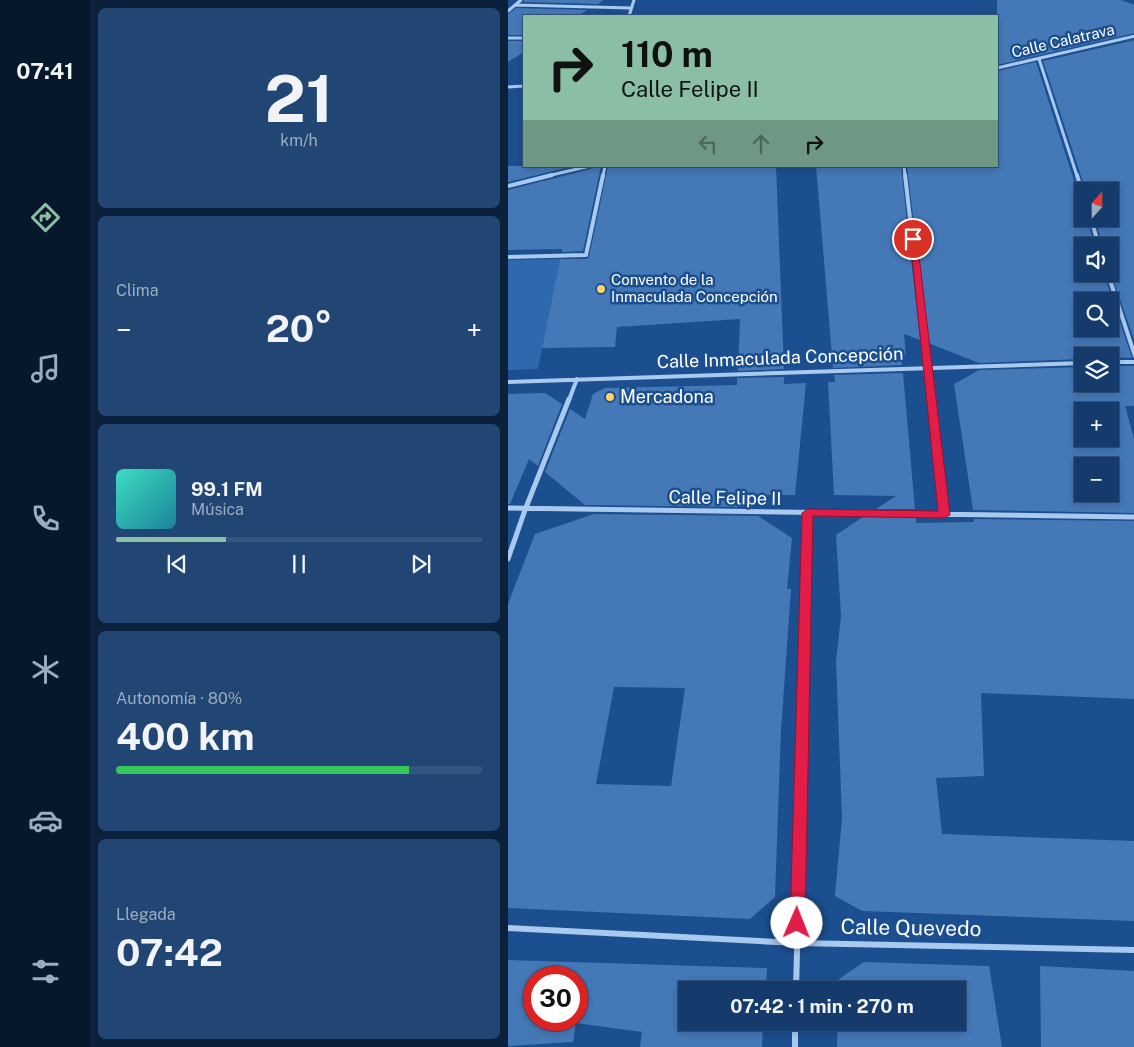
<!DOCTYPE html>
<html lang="es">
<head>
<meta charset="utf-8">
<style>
  body { margin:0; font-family:"Public Sans",sans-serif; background:#214673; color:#f1f3f6; height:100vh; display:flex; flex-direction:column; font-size:19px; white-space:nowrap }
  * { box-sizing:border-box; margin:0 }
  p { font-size:16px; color:#9dadc1 }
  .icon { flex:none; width:28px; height:28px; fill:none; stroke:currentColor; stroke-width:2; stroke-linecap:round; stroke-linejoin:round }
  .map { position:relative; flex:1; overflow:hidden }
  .drawer { display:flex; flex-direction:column; gap:8px; padding:8px; background:#0b203b; width:418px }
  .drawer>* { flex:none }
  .top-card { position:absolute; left:15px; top:15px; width:475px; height:152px; border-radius:0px; box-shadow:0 2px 8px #0003,0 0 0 1px #33557e; background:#8abfa5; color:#111; overflow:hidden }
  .needle { width:32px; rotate:21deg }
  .tools { position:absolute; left:566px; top:182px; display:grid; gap:10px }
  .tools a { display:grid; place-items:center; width:45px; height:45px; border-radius:0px; background:#143b6b; box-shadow:0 2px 8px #0003,0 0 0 1px #33557e; font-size:25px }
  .speed { position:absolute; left:15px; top:966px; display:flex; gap:10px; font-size:25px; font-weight:700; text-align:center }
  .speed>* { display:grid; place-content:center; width:65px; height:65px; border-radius:50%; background:#143b6b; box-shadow:0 2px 8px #0003,0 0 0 1px #33557e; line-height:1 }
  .speed .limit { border:8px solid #d22; background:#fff; color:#111 }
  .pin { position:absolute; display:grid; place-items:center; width:42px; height:42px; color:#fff; margin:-21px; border:2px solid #fff; border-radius:50%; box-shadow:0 1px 5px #0007 }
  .me { position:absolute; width:55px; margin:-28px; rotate:1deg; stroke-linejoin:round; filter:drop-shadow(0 0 4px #0008) }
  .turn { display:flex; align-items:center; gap:18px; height:105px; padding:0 15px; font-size:22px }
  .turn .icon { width:65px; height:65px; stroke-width:2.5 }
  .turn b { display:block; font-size:35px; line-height:42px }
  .lanes { display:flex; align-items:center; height:48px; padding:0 15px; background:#0003; justify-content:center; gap:25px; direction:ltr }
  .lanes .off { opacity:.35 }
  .big { font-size:38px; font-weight:700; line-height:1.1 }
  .drawer .widget { flex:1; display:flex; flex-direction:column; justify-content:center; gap:8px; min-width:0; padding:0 18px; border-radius:8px; background:#214673 }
  .drawer .dial { align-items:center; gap:0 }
  .dial b { font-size:65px; line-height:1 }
  .song { display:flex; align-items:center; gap:15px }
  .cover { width:60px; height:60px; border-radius:8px; background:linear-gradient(135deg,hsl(170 70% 55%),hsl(190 70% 35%)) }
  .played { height:5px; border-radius:2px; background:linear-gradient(90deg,#8abfa5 30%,#33557e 30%) }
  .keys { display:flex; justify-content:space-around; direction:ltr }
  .heat { display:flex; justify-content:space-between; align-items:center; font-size:28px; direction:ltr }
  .charge { height:8px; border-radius:4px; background:linear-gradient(90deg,#34c759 80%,#33557e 0) }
  .trip { position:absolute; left:170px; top:981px; width:288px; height:50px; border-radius:0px; background:#143b6b; box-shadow:0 2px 8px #0003,0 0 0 1px #33557e; font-weight:700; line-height:50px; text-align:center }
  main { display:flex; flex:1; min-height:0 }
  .tab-bar { display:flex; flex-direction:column; width:90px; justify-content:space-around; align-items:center; background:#08182b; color:#9dadc1 }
  .tab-bar .icon { width:35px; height:35px }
  .tab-bar .on { color:#8abfa5 }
  .tab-bar b { font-size:22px; color:#f1f3f6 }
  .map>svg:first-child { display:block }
  .green { fill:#2e69ad }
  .building { fill:#4478b7; fill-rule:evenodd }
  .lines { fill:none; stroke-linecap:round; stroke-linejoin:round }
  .street-far3 { stroke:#a9c9ee; stroke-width:3 }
  .street-far2 { stroke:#a9c9ee; stroke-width:4 }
  .street-far1 { stroke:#a9c9ee; stroke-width:5 }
  .street { stroke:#a9c9ee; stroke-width:6 }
  .route { fill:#e11d48; stroke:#92132f }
  .poi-dot { fill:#ffd166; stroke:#1b4f8f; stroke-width:2 }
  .labels { text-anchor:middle; stroke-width:5; stroke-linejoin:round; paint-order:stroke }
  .far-street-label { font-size:15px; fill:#fff; stroke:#1b4f8f }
  .far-poi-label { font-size:15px; fill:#fff; stroke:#1b4f8f; text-anchor:start }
  .street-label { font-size:18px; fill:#fff; stroke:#1b4f8f }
  .poi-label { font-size:18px; fill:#fff; stroke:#1b4f8f; text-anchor:start }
  .near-street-label { font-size:21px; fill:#fff; stroke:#1b4f8f }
</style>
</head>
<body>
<main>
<nav class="tab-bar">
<b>07:41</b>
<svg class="icon on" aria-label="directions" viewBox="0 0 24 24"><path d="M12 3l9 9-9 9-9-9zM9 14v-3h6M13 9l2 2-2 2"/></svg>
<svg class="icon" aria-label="music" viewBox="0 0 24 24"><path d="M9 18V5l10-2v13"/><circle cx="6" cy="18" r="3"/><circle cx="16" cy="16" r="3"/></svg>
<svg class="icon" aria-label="phone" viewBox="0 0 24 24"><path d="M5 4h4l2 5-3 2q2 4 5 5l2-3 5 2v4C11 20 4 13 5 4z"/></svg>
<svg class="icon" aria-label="climate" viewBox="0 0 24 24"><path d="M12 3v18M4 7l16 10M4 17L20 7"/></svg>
<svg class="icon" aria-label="car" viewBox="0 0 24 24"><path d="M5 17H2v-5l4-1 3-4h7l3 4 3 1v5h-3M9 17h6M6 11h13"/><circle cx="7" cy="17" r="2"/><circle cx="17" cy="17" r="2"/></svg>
<svg class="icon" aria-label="filters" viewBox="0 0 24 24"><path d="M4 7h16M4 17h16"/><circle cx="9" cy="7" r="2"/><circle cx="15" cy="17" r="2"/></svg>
</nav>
<section class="drawer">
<div class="widget dial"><b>21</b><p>km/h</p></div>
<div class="widget"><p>Clima</p>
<div class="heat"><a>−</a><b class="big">20°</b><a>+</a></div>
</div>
<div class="widget">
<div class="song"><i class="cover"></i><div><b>99.1 FM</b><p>Música</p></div></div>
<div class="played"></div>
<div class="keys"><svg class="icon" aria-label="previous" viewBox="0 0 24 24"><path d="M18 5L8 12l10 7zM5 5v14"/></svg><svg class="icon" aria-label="pause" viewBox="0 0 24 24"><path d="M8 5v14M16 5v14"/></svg><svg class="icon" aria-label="next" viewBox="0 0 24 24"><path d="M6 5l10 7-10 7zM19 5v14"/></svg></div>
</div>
<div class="widget"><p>Autonomía · 80%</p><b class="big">400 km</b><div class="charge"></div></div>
<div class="widget"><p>Llegada</p><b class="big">07:42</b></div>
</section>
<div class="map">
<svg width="627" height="1047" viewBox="0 0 627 1047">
  <rect width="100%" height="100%" fill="#1b4f8f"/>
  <!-- green -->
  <path class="green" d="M52,259L30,369L0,370V260Z"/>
  <!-- building -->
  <path class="building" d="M16,0H95L90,4L16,2Z
    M489,0H613L627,5V33L489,65Z
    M8,8L79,10L70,16H16V35H0V14Z
    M627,40V342L602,271V246H595L587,219H602V191H578L535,61Z
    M0,41H16V52L0,62Z
    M528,62L571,196L575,199V219H579L587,246H575V274H596L624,358L575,356V359L471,363L420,343L399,166H489V71ZM575,301H602V329H575Z
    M0,166H66L0,182Z
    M85,166H93L75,251L54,252V249L0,250V190L83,169Z
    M100,166H268L276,369L230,371L232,319L109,327L107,347L34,348L52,259H78L81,257Z
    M308,166H393L412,340L396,334L398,355H394V365L325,368Z
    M602,366H627V406H617L627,442V513L465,510L446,384L471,370L575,367V384H602ZM575,411H602V439H575ZM575,466H602V494H575Z
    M395,373L407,509H368L388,496L326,495L320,382H327L326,375Z
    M276,377V384L298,383L287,495H218L236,507L77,505L37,472L62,409L77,419L85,394L97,388L229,385V378Z
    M37,393L54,404L30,466L21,459L2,504H0V394Z
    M86,514L250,516L284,538L279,589H283L273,730L267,897L242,919L0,908V604L27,534ZM106,687L177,688L163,786L88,784Z
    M355,517L408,518V523L466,522V519L627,521V699L473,693L476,776L428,778L434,834L627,841V921L354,911L327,896L334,818L328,661L333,616L328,535Z
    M0,960L259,968L258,990H179V1022H255L254,1047H132L134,1032L68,1023L65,1042L0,1046ZM26,978H69V1020H26Z
    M356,962L481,966L494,1047H329L330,1022H449V990H331V979Z
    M532,966L627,971V1047H533Z"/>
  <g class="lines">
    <!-- street-far3 -->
    <path class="street-far3" d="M7,5L123,8
      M0,11L13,0
      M121,16L126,0
      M0,38H16
      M531,59L569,176
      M489,68L627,36
      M0,87L16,86
      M396,166L397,176
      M39,176L82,166
      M95,176L97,166"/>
    <!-- street-far2 -->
    <path class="street-far2" d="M397,175L423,400
      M569,175L575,195
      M0,186L44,175
      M583,219L591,246
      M0,257L78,255L95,175
      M600,274L627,356
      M602,362H627
      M0,382L575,363
      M61,400L69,379"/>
    <!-- street-far1 -->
    <path class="street-far1" d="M423,399L436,515
      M0,508L627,517
      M0,559L17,510L61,399
      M296,685L300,513"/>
    <!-- street -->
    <path class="street" d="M0,928L289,943L627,950
      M288,990L296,684
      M287,1022V1047"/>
  </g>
  <!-- route -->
  <path class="route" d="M402,237L409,239L442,515L436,518L305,516L297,923L295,928L289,929L284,928L282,923L294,513L300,509L430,511Z"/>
  <!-- markers -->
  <g class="poi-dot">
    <circle cx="93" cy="289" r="5"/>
    <circle cx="102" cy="397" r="5"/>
  </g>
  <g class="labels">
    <!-- far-street labels -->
    <g class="far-street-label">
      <text transform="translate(555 41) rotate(-13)" y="5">Calle Calatrava</text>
    </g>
    <!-- far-poi labels -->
    <g class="far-poi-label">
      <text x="103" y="285">Convento de la<tspan x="103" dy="17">Inmaculada Concepción</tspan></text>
    </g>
    <!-- street labels -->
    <g class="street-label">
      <text transform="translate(272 358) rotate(-2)" y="6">Calle Inmaculada Concepción</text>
      <text transform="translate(217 498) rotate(1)" y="6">Calle Felipe II</text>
    </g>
    <!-- poi labels -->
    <g class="poi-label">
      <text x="112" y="403">Mercadona</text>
    </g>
    <!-- near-street labels -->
    <g class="near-street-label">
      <text transform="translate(403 928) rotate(1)" y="7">Calle Quevedo</text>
    </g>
  </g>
</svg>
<div class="tools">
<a><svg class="needle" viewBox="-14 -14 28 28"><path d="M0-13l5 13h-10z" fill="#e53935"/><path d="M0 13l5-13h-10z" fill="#9dadc1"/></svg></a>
<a><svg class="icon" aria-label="sound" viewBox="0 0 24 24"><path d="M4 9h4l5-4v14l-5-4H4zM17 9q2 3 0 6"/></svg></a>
<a><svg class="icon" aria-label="search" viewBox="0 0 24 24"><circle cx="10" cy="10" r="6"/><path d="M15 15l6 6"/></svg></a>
<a><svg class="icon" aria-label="layers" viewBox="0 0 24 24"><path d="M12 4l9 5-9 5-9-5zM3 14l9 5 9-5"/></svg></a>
<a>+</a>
<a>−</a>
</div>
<div class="speed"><div class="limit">30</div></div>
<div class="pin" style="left:405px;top:239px;background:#d93025"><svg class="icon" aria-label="arrive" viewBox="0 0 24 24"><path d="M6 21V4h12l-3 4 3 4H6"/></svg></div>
<svg class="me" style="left:289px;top:923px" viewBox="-20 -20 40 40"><circle r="19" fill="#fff"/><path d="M0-13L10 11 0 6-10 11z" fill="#e11d48"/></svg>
<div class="trip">07:42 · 1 min · 270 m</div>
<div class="top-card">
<div class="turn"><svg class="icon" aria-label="right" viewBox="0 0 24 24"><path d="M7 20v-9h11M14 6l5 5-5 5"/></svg><div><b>110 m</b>Calle Felipe II</div></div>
<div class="lanes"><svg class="icon off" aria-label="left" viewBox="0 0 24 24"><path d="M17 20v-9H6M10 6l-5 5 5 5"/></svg><svg class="icon off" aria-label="ahead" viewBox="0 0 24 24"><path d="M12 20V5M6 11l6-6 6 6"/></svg><svg class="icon" aria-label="right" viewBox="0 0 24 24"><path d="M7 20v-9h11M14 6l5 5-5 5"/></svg></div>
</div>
</div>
</main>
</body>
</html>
